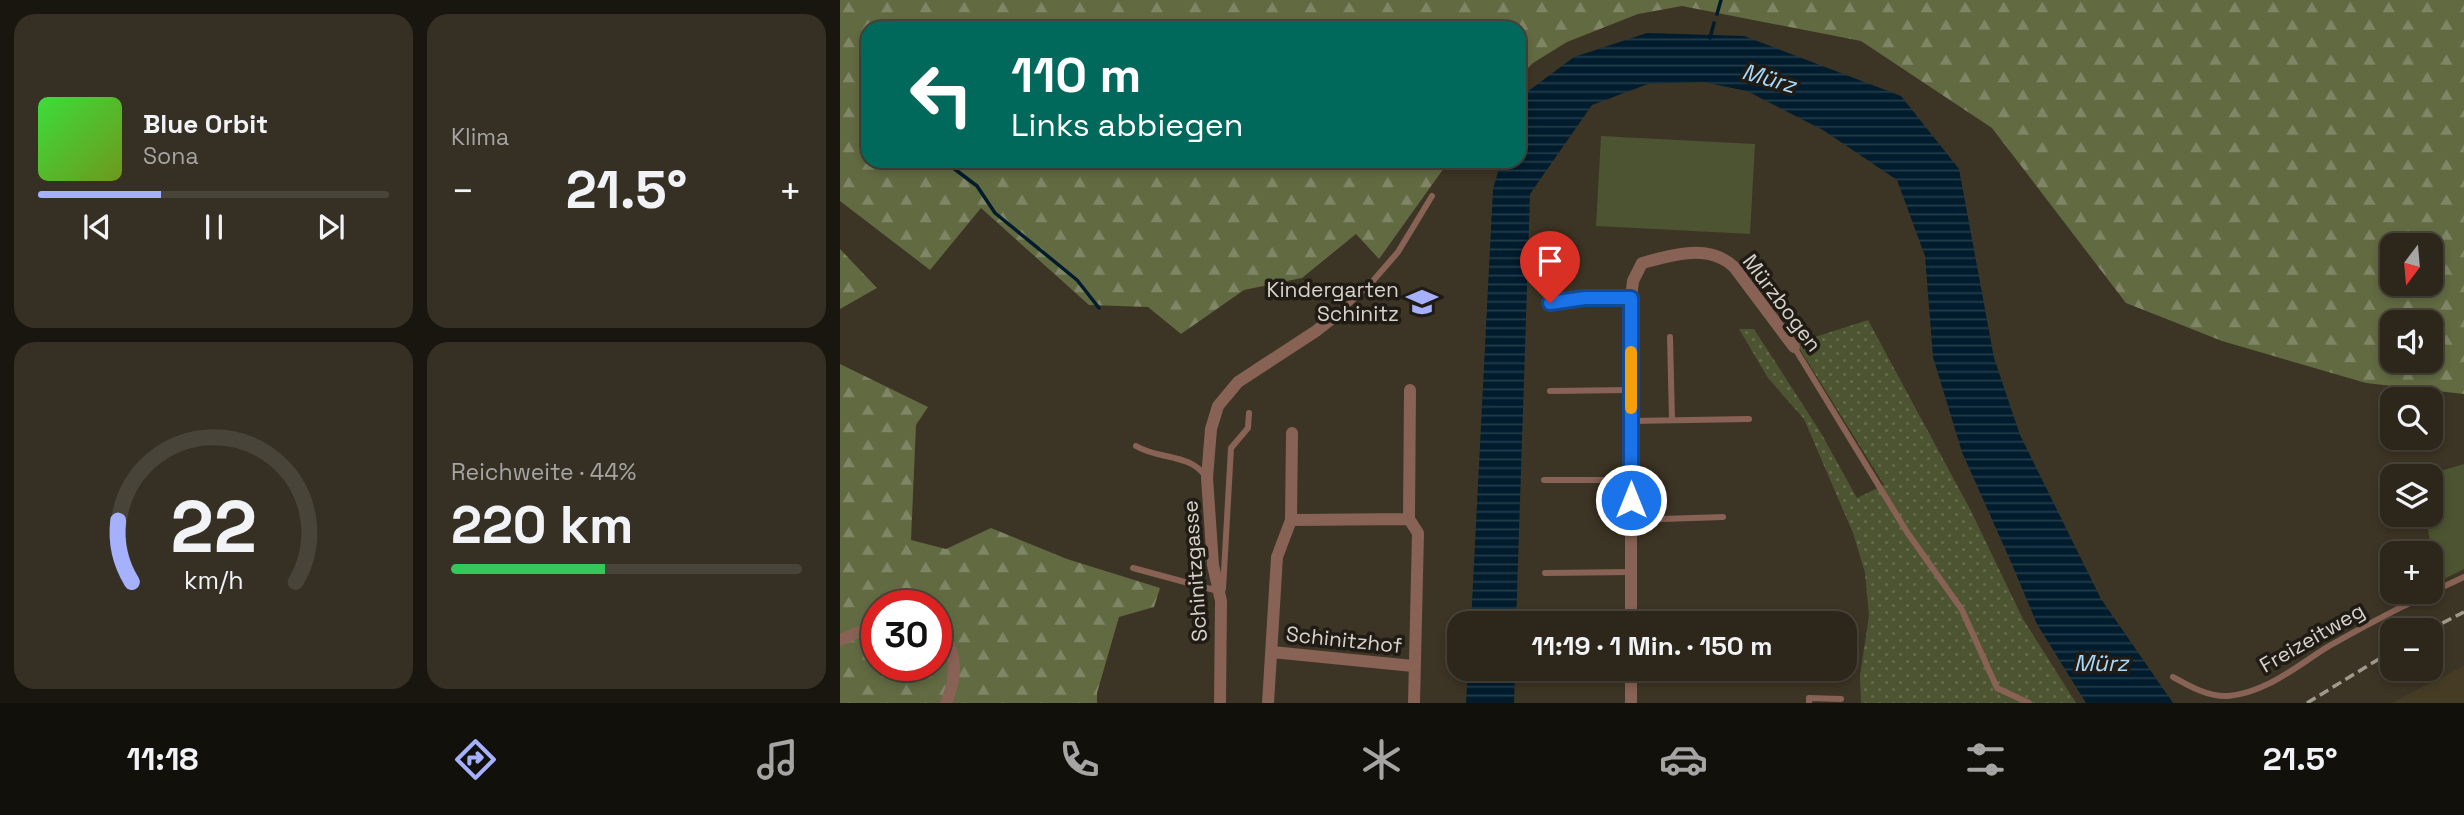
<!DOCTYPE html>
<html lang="de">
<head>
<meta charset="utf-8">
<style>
  body { margin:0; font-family:"Space Grotesk",sans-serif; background:#352f24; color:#f1f3f6; height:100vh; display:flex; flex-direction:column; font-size:26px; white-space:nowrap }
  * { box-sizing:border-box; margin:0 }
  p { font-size:23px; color:#a7a5a3 }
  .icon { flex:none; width:38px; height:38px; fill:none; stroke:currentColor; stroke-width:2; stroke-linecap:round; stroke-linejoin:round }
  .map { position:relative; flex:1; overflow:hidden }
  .details { display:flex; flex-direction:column; gap:14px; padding:14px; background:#19150f; width:840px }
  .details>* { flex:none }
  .banner { position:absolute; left:21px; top:21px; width:665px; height:147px; border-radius:21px; box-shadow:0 4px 10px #0003,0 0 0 2px #48443a; background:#00695c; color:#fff; overflow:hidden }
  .needle { width:46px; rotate:196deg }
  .fabs { position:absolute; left:1540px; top:233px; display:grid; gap:14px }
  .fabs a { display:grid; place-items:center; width:63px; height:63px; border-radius:14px; background:#2d271b; box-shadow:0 4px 10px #0003,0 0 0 2px #48443a; font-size:35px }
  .speed { position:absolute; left:21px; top:590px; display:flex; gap:14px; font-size:35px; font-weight:700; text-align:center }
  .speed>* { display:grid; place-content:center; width:91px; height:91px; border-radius:50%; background:#2d271b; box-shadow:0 4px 10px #0003,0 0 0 2px #48443a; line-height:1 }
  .speed .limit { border:10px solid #d22; background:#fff; color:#111 }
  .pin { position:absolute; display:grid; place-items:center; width:60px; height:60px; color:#fff; margin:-72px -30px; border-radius:50% 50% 50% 0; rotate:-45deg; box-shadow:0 0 7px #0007 }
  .pin .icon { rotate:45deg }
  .me { position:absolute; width:77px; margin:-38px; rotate:0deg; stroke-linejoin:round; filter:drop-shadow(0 0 5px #0008) }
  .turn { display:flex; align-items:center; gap:24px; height:147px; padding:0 35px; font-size:32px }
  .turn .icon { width:91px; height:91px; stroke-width:2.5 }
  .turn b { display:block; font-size:49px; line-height:60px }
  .big { font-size:52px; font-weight:600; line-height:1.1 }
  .details .widget { flex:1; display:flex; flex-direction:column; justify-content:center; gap:10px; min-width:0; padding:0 24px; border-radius:21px; background:#352f24 }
  .details .dial { align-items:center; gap:0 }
  .dial svg { height:182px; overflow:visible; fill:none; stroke:#48443a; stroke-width:7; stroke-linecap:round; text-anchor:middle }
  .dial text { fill:#f1f3f6; stroke:none }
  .song { display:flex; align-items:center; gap:21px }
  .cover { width:84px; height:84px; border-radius:10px; background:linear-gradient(135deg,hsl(120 70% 55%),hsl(80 70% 35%)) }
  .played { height:7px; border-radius:4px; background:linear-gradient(90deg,#a5b1fc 35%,#48443a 35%) }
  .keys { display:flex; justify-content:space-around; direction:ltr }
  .heat { display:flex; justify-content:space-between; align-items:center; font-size:38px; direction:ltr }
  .charge { height:10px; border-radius:5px; background:linear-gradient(90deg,#34c759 44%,#48443a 0) }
  .details .tiles { flex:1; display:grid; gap:14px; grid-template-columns:repeat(2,1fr) }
  .trip { position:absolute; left:607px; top:611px; width:410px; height:70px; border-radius:21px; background:#2d271b; box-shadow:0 4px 10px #0003,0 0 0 2px #48443a; font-weight:600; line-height:70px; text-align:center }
  .menu { display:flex; height:112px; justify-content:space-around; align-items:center; background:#12100b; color:#a7a5a3 }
  .menu .icon { width:49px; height:49px }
  .menu .on { color:#a5b1fc }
  .menu b { font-size:32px; color:#f1f3f6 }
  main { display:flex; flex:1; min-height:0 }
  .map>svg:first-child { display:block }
  .built { fill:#463c26 }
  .grass { fill:#4c5431 }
  .forest { fill:url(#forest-firs); fill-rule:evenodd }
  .park { fill:url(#park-dots) }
  .water { fill:url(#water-rules) }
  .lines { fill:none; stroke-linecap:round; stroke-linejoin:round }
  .stream { stroke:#001c2d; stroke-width:3.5 }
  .service { stroke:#886254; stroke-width:6 }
  .minor { stroke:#886254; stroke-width:12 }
  .rail { stroke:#a09a8e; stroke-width:3.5; stroke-dasharray:10 5; stroke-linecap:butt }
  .route-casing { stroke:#114b97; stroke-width:18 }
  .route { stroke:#1a73e8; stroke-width:12 }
  .slow { stroke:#f59e0b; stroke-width:12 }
  .labels { text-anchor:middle; stroke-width:7; stroke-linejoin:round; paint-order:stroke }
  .poi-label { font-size:21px; fill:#d8d3ca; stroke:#201c15; text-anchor:end }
  .street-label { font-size:21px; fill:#d8d3ca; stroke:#201c15 }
  .water-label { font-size:23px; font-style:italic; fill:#a7d9fd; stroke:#201c15 }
</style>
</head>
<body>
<main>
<section class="details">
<div class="tiles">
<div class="widget">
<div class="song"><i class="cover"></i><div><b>Blue Orbit</b><p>Sona</p></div></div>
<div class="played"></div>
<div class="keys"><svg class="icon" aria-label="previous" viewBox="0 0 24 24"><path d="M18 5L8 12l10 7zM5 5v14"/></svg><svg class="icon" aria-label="pause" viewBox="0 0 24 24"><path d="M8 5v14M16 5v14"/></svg><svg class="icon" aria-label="next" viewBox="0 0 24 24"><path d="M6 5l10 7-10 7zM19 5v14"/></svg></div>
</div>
<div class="widget"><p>Klima</p>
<div class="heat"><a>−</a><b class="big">21.5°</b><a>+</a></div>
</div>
<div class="widget dial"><svg viewBox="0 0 100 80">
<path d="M14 69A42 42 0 1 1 86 69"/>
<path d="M14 69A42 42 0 0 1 8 42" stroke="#a5b1fc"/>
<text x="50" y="56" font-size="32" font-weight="700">22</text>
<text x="50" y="72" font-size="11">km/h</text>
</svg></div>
<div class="widget"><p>Reichweite · 44%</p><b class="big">220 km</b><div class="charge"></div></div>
</div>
</section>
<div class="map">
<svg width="1624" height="703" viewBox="0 0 1624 703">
  <defs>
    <pattern id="forest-firs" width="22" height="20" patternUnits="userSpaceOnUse" patternTransform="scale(1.75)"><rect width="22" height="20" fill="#626a42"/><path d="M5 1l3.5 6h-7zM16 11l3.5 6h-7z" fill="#7f8565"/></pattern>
    <pattern id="park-dots" width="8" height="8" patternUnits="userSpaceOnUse" patternTransform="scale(1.75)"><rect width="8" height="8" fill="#4c5431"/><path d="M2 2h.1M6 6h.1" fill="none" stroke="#656c4e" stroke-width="1.8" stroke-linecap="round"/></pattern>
    <pattern id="water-rules" width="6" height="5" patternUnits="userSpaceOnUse" patternTransform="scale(1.75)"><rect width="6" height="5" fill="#001c2d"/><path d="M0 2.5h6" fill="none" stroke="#243c4a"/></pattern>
  </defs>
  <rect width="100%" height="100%" fill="#3c3424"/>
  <!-- built -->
  <path class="built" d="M1624,666V703H1551Z"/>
  <!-- grass -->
  <path class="grass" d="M761,136L915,144L910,234L756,226Z
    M1624,464V569L1596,583L1586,515L1591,514V476H1584Z"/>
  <!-- forest -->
  <path class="forest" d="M0,0H1624V394L1526,383L1382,341L1286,303L1152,128L1021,41L842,6L798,14L727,42L693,63L679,77V28H28V161H609L539,259L516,234L462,278L404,290L341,334L308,307L249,305L141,208L90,270L0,201ZM1552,245H1591V284H1552ZM1552,322H1591V360H1552Z
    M0,249L37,288L0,309Z
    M0,364L88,407L76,425L71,540L106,549L151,528L227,559L320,588L314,607L279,617L257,693V703H0ZM37,606H96V665H37Z"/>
  <!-- park -->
  <path class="park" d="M1028,320L1131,511L1183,619L1236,703H1021L1020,675L1029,616L1025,573L1013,533L964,419L928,378L899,329H914L981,433L1017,498L1044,485L956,343Z"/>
  <!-- water -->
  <path class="water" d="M807,33L904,36L1061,96L1119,169L1154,358L1180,435L1261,599L1333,703H1246L1197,624L1171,562L1122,452L1093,357L1085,256L1057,180L983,130L907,91L863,82L808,84L752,105L690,194L676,623H631L653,189L661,161H679V98L734,57Z
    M628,669H675L674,703H626Z"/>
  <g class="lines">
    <!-- stream -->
    <path class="stream" d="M877,14L881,0
      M870,38L874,23
      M104,161L137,186L155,213L237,280L259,308"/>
    <!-- service -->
    <path class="service" d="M710,303L745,298H791
      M499,313L532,282L558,252L592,196
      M830,337L832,420
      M954,347L1067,532L1122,610L1157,688L1189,703
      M710,391L791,390
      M791,421L909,419
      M296,446C319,460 350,453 366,477
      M704,480H791
      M791,520L883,517
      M293,568L378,591
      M705,573L791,572
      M383,589L391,448L408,428L409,413
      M791,619L874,617
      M1333,677C1349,686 1368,697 1388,696C1426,693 1458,665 1489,646C1533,621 1578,598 1624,577
      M969,703V698L1001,699"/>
    <!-- minor -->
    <path class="minor" d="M569,519L570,390
      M451,520L569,519L578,533L574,703
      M791,623V298L793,281L802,263C831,255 869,243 894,267L954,347
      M96,633C120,647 116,680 106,703
      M0,640L17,633L37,629
      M432,652L573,666
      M380,703L381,601L373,565L367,478L371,429L378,406L398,382L476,331L499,313
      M428,703L437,557L451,520L452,433
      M791,703V668"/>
    <!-- rail -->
    <path class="rail" d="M1589,630L1624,612
      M1467,703L1552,651"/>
  </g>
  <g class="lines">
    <defs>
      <path id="route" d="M710,303L745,298H791V500"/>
    </defs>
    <!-- route casing -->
    <use href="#route" class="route-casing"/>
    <!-- route -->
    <use href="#route" class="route"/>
    <!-- slow -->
    <path class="slow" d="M791,352V408"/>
  </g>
  <!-- icons -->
  <defs>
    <symbol id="school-bare" viewBox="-9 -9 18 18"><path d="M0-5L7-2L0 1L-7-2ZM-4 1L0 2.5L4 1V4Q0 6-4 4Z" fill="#a5b1fc" stroke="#201c15" stroke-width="2.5" paint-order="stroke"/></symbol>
  </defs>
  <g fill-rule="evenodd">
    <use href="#school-bare" x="560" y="280" width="44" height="44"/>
  </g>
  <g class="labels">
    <!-- poi labels -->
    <g class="poi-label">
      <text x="559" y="297">Kindergarten<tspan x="559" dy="24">Schinitz</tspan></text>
    </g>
    <!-- street labels -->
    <g class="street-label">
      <text transform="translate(942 303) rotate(53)" y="7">Mürzbogen</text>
      <text transform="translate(355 571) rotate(-94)" y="7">Schinitzgasse</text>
      <text transform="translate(1472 638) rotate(-30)" y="7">Freizeitweg</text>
      <text transform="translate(504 640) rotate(6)" y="7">Schinitzhof</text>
    </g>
    <!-- water labels -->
    <g class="water-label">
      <text transform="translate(929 78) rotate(16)" y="8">Mürz</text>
      <text x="1261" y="671">Mürz</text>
    </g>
  </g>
</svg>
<div class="fabs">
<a><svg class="needle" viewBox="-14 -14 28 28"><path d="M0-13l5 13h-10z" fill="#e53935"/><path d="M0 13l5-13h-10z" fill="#a7a5a3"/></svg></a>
<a><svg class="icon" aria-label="sound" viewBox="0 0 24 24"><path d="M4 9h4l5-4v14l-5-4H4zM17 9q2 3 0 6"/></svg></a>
<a><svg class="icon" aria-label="search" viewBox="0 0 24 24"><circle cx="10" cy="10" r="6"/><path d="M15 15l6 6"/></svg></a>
<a><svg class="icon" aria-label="layers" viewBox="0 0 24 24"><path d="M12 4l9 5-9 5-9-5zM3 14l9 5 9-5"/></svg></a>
<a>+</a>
<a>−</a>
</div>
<div class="speed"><div class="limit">30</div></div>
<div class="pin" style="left:710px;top:303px;background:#d93025"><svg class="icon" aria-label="arrive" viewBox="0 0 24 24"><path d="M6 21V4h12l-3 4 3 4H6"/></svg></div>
<svg class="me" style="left:791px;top:500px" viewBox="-20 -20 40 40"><circle r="17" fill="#1a73e8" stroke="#fff" stroke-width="3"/><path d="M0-11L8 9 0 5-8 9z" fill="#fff"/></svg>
<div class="trip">11:19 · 1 Min. · 150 m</div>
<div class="banner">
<div class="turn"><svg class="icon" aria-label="left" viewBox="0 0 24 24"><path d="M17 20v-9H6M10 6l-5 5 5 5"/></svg><div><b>110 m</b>Links abbiegen</div></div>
</div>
</div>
</main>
<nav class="menu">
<b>11:18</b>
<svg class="icon on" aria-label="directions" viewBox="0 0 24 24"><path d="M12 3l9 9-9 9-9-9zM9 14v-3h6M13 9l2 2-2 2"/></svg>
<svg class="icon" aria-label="music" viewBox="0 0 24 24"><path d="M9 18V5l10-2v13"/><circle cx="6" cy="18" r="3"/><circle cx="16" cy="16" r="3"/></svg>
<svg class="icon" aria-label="phone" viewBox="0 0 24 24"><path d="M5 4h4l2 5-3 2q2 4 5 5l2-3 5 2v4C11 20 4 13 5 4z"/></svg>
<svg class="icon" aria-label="climate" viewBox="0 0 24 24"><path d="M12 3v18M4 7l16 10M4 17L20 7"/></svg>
<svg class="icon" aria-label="car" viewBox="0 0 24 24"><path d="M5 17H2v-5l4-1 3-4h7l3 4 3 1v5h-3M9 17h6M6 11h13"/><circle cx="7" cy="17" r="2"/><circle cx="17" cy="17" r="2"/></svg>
<svg class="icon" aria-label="filters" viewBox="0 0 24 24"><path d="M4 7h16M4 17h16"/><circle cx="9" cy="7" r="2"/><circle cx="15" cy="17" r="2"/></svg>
<b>21.5°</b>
</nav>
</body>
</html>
